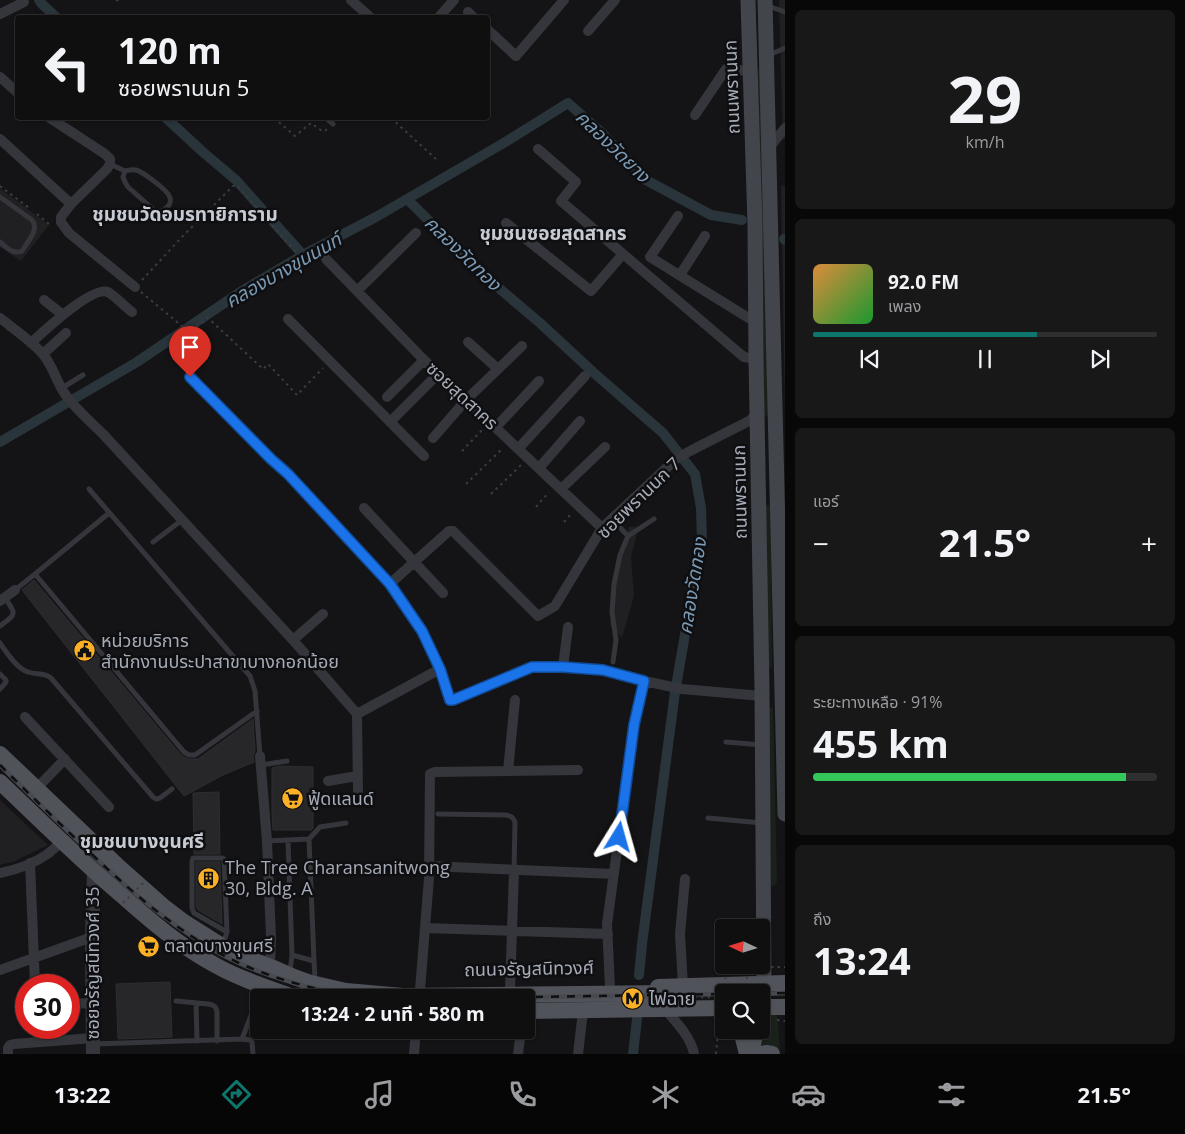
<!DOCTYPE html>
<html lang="th">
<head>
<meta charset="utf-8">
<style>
  body { margin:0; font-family:"Open Sans","Noto Sans Thai",sans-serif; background:#181819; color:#f1f3f6; height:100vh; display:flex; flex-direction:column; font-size:19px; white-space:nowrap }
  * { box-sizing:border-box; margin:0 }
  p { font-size:16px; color:#9b9c9f }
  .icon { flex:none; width:28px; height:28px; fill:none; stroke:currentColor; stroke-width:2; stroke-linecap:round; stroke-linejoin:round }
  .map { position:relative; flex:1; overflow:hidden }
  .panel { display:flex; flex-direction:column; gap:10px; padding:10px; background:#080809; width:400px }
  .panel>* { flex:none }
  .guide { position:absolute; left:15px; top:15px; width:475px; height:105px; border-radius:5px; box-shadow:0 1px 4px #0004,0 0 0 1px #2f2f30; background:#0f0f10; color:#f1f3f6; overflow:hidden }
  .needle { width:32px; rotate:274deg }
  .tools { position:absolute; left:715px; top:919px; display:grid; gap:10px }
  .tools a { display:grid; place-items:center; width:55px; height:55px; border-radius:5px; background:#0f0f10; box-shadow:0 1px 4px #0004,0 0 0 1px #2f2f30; font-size:25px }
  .speed { position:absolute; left:15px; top:974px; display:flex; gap:10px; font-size:25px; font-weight:700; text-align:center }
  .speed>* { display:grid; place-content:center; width:65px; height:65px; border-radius:50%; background:#0f0f10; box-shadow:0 1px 4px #0004,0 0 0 1px #2f2f30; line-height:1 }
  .speed .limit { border:8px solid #d22; background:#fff; color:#111 }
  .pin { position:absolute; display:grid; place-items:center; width:42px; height:42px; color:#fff; margin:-51px -21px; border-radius:50% 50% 50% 0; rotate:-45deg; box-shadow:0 0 5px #0007 }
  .pin .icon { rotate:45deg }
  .me { position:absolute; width:55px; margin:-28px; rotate:8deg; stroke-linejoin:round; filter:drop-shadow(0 0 4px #0008) }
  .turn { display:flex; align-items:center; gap:18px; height:105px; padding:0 20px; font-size:22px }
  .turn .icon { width:65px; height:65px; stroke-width:2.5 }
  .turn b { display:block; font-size:35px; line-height:42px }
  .big { font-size:38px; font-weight:700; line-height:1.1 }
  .panel .tile { flex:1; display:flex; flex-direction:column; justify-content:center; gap:8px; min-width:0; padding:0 18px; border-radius:8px; background:#181819 }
  .panel .dial { align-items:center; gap:0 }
  .dial b { font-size:65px; line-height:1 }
  .song { display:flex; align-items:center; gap:15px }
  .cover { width:60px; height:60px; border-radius:8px; background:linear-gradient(135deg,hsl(30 70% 55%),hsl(130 70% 35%)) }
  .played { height:5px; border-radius:2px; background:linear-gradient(90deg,#0f766e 65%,#2f2f30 65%) }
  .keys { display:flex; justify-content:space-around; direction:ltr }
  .heat { display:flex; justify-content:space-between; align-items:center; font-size:28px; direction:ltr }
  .charge { height:8px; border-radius:4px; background:linear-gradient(90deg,#34c759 91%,#2f2f30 0) }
  .trip { position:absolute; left:250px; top:989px; width:285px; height:50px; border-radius:5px; background:#0f0f10; box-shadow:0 1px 4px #0004,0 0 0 1px #2f2f30; font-weight:700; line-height:50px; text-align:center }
  .dock { display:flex; height:80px; justify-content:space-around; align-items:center; background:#060606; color:#9b9c9f }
  .dock .icon { width:35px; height:35px }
  .dock .active { color:#0f766e }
  .dock b { font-size:22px; color:#f1f3f6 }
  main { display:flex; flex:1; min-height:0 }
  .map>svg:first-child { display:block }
  .built { fill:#202023 }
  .green { fill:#1a211b }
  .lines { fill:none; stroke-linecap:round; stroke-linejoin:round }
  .canal { stroke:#2a343b; stroke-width:10 }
  .building { fill:#27272a; stroke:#2e2e32 }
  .path { stroke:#3b3d43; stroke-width:2; stroke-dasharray:2.5 4; stroke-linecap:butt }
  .service { stroke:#35363b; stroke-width:5 }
  .minor { stroke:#35363b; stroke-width:10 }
  .tertiary { stroke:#35363b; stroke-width:14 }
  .secondary { stroke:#43454c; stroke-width:15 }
  .primary { stroke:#51535b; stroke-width:16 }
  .rail-casing { stroke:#484a51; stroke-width:4.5 }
  .rail { stroke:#0f0f11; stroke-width:2.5; stroke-dasharray:8; stroke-linecap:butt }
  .path-bridge { stroke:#3b3d43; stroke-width:2; stroke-dasharray:2.5 4; stroke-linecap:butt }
  .route-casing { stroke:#114b97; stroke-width:12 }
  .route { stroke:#1a73e8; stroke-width:9 }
  .labels { text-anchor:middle; stroke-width:5; stroke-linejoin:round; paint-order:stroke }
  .street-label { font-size:18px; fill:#a5abb7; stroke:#0f0f11 }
  .poi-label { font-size:18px; fill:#a5abb7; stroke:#0f0f11; text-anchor:start }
  .water-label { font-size:19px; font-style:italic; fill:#7a9ab5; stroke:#0f0f11 }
  .neighbourhood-label { font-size:19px; font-weight:bold; fill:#c6cad3; stroke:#0f0f11 }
</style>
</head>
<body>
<main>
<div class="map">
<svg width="785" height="1054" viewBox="0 0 785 1054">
  <rect width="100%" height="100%" fill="#141416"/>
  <!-- built -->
  <path class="built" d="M779,0H785V138L783,140Z
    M781,186H785V415Z
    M0,188L49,225L21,261L0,247Z
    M629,527H638V530L631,556L634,596L622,638L610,625L614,584L620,555Z
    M0,800L48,845L15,861L0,865Z"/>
  <!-- green -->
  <path class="green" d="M760,69L768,415L765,417L763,416L757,71Z
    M769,505L771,507L772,667L769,668L767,666L765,506Z
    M770,708H773L777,881L775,885L771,887L768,711Z
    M767,1011L777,1012L780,1049H759L764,1016Z"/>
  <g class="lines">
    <!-- canal -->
    <path class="canal" d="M39,0L41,3L57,18
      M166,118L204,153L236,180L303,255
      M407,199L487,278L540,323L594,373L663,433L695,474L701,508L702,541L693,577L687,623L675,692L642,944L639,975
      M784,239L785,240
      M0,442L137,362L245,289L303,255L376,217L502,144L568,103L602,133L646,180L711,215L742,220
      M633,1054L637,1019"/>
  </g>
  <!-- building -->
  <path class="building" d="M34,580L182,756L188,759H198L253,719L255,751L253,756L254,762L223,775L184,796L22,590Z
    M280,766L313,767V828L311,830H273L272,814V768Z
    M219,792L220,854H194L193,793Z
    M196,862H220L222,924L198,910L196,907Z
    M170,982L172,1037L118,1039L116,984Z"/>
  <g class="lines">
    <!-- path -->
    <path class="path" d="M116,0L120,1L121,0
      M274,118L295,136L311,123L322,131H325L327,129
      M391,118L437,160
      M0,186L29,208
      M37,214L49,224L52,223
      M142,280L181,238L233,186L237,185L294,250L305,261L316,256
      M141,292L189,332L208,318L263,369L268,364L297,395L323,368
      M462,451L483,429
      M466,484L503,448
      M491,494L521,465
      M536,507L549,492
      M564,522L572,513
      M726,973L727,965
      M731,973V965
      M777,1020L785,1021
      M723,1034L724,1030
      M716,1054L718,1033"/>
    <!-- service -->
    <path class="service" d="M768,6L785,12
      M769,55L785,48
      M326,118L333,124
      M110,164L125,171C129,170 132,169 136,170C143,172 169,191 170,198C172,204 167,207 163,211H155L128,187L125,182L123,177L125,171
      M0,197L32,220C40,230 27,242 22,251C13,255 6,247 0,242
      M62,388L83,375
      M89,489L250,676L255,691L260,756
      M612,519L628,536
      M153,542L182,520
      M35,574L109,513
      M15,590L35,574L184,752L189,755H195L257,711
      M0,626C16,614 17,615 5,598
      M0,643C6,652 17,669 28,672C36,675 44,672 51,678L153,797L156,799L160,798L172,789
      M613,662L616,640L612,612L614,584L620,555L628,536L654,519
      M0,674L6,680V682L0,689
      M726,742L762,745
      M261,765L287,761
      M438,814L506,815C511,816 513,817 515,822L514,870
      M708,818L762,823
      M288,840L292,955L314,961L309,839L320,827L346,823
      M267,841L309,839
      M223,944L227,932L224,859L222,858H193L192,861V908L194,913L227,932
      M314,961L315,979
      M290,972L292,955
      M176,1001L208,1004C214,1005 216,1006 217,1012V1041
      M196,1003L197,1041
      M242,1039L250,1040L252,1042L253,1054
      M94,1044L242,1039L261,989"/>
    <!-- minor -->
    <path class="minor" d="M351,0L371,18
      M468,12L474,18
      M0,14L24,2
      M438,18L454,0
      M488,30L516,56L564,0
      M588,31L615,0
      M0,77L18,93
      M695,115L726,69L750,71
      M50,118L105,154L110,159V164L107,169L71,204L61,217V222L69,233L135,287
      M0,139L71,204
      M769,148L785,128
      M538,149L576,182L561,201L739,353L744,357L756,359
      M678,216L650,257L755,322
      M506,223L591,291L623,254
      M326,259L424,360L602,528
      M680,275L705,236
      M357,291L416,233
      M44,300L63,315
      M0,318C14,329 30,340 42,353C52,364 55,378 63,391C71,405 91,422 103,434L293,640L357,714L358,791
      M288,319L424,456
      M468,342L498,369
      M31,343C43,332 92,286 108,292C115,296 125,307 132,312
      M43,354L66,333
      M190,377L271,459L288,474L390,584L422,631L440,669L449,700H453L532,667H563L603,670L644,681L682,689L762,696
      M387,397L424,360
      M390,422L439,373
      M496,427L539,381
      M433,438L466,400L522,346
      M518,449L585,376
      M539,468L580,421
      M561,489L605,447
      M364,508L443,593
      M393,581L449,531H453L538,616L555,606L602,528L676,459L690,451L749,421L757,414
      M0,601L15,590
      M293,640L323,614
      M563,667L568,627
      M357,714L440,669
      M25,717L109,807
      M260,756L267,841L271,937L270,967
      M508,771L515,700
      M328,781L357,776
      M36,789L65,759
      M30,863L35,985
      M429,866L614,874
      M0,873C15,870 33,864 46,855C52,851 57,846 62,841
      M425,928L608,934
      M0,970L92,937
      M683,986L680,934L685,879
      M610,988L607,924L634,725L644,681
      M420,990L429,878L430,774L435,772L578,770
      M510,990L514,870
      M69,1004L92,1003
      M665,1009C676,1022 691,1037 694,1054
      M37,1028V1034
      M8,1054V1048L10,1045L14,1044L93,1038
      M414,1054L416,1030
      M518,1054L521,1030
      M578,1054L583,1011"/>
    <!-- tertiary -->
    <path class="tertiary" d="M93,1054L92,937L94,872"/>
    <!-- secondary -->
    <path class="secondary" d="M748,0L755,225L756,359L762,689L764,984
      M765,0L785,814"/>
    <!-- primary -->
    <path class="primary" d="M0,754L120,868L163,906L184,922L222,946L247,958L276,969L294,977L311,983L346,991L403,996L670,993
      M0,782C41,821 82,862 126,899C152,922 178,944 208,961C236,978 266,987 296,998
      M658,987L785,983
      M761,1007H785
      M526,1011L724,1008
      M739,1030L743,1038L747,1054
      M751,1054L756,1030
      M762,1054L766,1053L772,1054"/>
    <defs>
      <path id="rail" d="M0,765C25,790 51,815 76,839C118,880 161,919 212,949C258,976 313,990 366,998
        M761,994L785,993
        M471,998L724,994"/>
    </defs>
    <!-- rail casing -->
    <use href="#rail" class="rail-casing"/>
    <!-- rail -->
    <use href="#rail" class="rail"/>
    <!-- path-bridge -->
    <path class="path-bridge" d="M123,903L145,881
      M724,992L726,973
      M747,992V973H754L760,967H785
      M636,998L723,997
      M718,1033L724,994"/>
  </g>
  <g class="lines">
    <defs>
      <path id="route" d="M190,377L271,459L288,474L390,584L422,631L440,669L450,700H453L532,667H563L603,670L644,681L634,725L619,837"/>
    </defs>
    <!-- route casing -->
    <use href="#route" class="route-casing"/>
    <!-- route -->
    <use href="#route" class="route"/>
  </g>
  <!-- icons -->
  <defs>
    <symbol id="civic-disc" viewBox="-11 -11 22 22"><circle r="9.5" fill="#fcb026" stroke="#0f0f11"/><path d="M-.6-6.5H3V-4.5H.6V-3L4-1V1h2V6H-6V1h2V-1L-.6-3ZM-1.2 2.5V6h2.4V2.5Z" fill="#111"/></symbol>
    <symbol id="supermarket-disc" viewBox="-11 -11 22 22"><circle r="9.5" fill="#fcb026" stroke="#0f0f11"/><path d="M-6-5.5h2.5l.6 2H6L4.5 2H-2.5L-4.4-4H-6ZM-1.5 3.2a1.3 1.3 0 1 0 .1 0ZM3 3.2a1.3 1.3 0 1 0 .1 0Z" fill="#111"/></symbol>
    <symbol id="building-disc" viewBox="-11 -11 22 22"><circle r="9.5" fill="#fcb026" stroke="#0f0f11"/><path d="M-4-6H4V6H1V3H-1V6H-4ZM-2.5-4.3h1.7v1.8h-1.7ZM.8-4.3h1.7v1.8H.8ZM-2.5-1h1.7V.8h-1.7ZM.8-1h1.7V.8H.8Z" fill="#111"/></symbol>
    <symbol id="metro-disc" viewBox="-11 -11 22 22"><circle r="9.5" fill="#fcb026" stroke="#0f0f11"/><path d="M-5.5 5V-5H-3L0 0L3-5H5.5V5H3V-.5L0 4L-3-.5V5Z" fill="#111"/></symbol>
  </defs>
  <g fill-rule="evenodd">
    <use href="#civic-disc" x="72" y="638" width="25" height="25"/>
    <use href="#supermarket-disc" x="280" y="786" width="25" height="25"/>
    <use href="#building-disc" x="196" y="866" width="25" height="25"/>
    <use href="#supermarket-disc" x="136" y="934" width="25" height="25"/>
    <use href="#metro-disc" x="620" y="986" width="25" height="25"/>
  </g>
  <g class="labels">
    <!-- street labels -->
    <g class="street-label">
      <text transform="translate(732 87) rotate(-92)" y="6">ถนนพรานนก</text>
      <text transform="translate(462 396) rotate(43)" y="6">ซอยสุดสาคร</text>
      <text transform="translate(740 492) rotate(-91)" y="6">ถนนพรานนก</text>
      <text transform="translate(639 498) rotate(-44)" y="6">ซอยพรานนก 7</text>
      <text transform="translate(93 963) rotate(-90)" y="6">ซอยจรัญสนิทวงศ์ 35</text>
      <text transform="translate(529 969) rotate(-1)" y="6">ถนนจรัญสนิทวงศ์</text>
    </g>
    <!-- poi labels -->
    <g class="poi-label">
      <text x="101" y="647">หน่วยบริการ<tspan x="101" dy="21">สำนักงานประปาสาขาบางกอกน้อย</tspan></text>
      <text x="308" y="805">ฟู้ดแลนด์</text>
      <text x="225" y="874">The Tree Charansanitwong<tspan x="225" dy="21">30, Bldg. A</tspan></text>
      <text x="164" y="952">ตลาดบางขุนศรี</text>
      <text x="649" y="1005">ไฟฉาย</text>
    </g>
    <!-- water labels -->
    <g class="water-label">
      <text transform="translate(613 146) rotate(44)" y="7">คลองวัดยาง</text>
      <text transform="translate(463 253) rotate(44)" y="7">คลองวัดทอง</text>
      <text transform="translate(283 270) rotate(-30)" y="7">คลองบางขุนนนท์</text>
      <text transform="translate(692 586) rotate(-81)" y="7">คลองวัดทอง</text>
    </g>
    <!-- neighbourhood labels -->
    <g class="neighbourhood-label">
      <text x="185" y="221">ชุมชนวัดอมรทายิการาม</text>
      <text x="553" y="240">ชุมชนซอยสุดสาคร</text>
      <text x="142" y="848">ชุมชนบางขุนศรี</text>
    </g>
  </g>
</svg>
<div class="tools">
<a><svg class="needle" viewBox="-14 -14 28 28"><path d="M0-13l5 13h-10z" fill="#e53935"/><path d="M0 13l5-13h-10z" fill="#9b9c9f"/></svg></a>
<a><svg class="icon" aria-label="search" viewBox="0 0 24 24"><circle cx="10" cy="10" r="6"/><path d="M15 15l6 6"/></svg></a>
</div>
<div class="speed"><div class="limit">30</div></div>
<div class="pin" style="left:190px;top:377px;background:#d93025"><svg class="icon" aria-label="arrive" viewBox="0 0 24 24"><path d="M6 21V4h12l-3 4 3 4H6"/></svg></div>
<svg class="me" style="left:619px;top:837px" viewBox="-20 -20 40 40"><path d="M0-17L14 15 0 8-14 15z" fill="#1a73e8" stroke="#fff" stroke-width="4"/></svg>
<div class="trip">13:24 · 2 นาที · 580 m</div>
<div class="guide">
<div class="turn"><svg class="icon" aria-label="left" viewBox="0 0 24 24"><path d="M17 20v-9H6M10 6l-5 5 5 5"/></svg><div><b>120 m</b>ซอยพรานนก 5</div></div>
</div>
</div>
<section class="panel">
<div class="tile dial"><b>29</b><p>km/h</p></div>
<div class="tile">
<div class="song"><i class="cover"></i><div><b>92.0 FM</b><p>เพลง</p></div></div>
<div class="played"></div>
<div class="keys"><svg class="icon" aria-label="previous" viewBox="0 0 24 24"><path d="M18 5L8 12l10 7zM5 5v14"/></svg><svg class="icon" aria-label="pause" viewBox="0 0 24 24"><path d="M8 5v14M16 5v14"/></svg><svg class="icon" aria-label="next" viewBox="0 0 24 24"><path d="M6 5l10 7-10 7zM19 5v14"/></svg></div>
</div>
<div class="tile"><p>แอร์</p>
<div class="heat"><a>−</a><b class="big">21.5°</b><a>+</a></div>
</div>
<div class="tile"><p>ระยะทางเหลือ · 91%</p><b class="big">455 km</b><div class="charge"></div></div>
<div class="tile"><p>ถึง</p><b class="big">13:24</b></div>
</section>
</main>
<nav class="dock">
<b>13:22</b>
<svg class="icon active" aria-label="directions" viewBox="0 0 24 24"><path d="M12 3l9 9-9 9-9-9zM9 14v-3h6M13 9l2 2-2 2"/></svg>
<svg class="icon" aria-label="music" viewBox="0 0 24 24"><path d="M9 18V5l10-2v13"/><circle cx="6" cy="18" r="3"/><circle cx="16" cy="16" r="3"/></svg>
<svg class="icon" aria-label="phone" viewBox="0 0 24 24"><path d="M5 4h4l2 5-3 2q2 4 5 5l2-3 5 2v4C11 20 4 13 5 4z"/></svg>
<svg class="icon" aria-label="climate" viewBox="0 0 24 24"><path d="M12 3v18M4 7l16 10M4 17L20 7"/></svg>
<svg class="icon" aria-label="car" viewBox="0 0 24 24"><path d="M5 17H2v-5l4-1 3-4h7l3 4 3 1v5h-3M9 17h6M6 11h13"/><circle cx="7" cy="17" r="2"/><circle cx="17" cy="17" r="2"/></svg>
<svg class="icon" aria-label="filters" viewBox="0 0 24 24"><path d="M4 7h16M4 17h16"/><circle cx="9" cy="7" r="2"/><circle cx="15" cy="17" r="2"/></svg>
<b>21.5°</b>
</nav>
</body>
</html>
